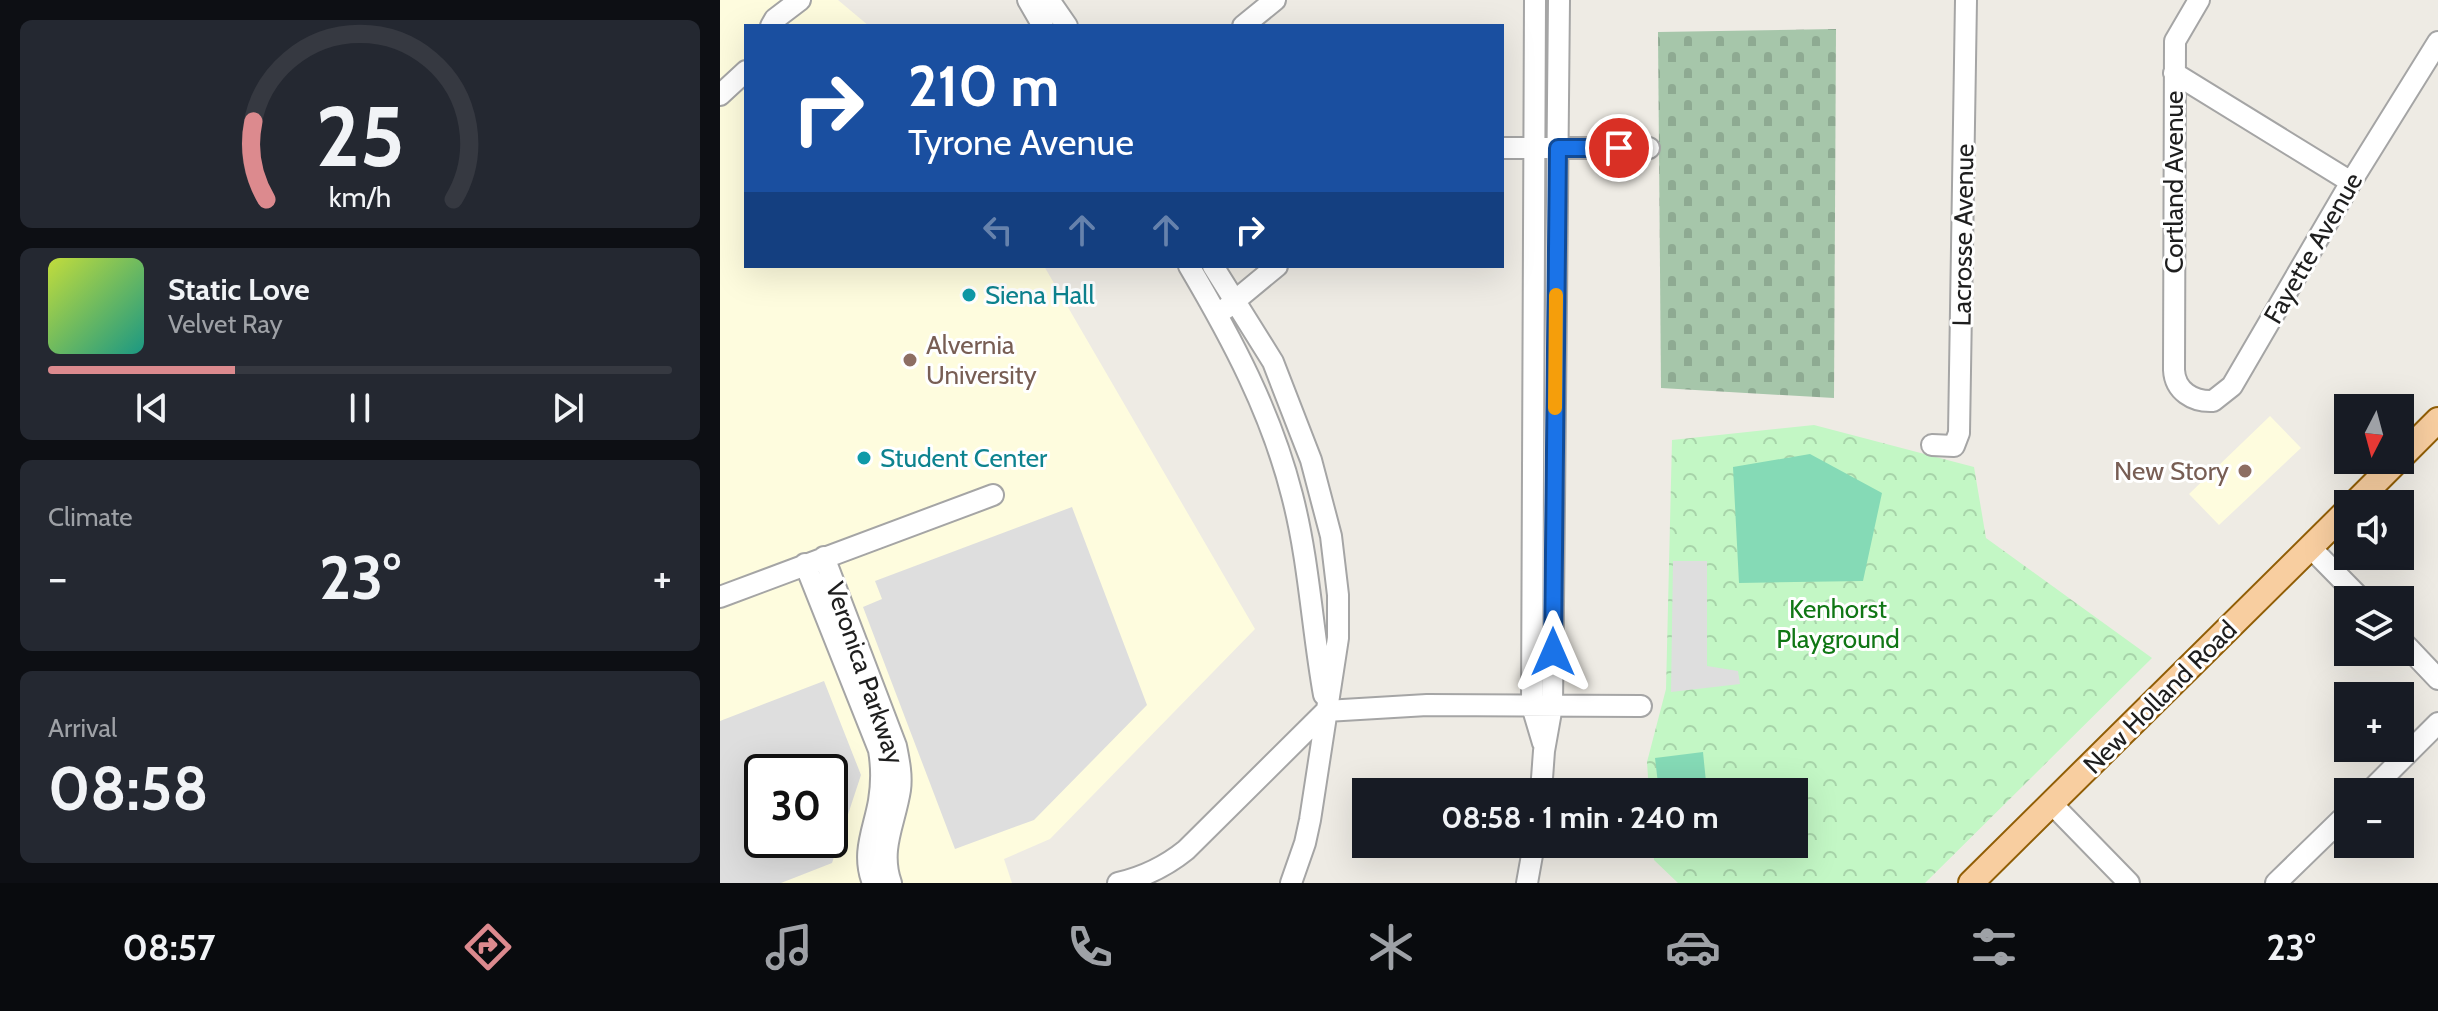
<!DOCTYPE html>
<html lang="en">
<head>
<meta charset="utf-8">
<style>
  body { margin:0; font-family:Cabin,sans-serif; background:#242831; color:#f1f3f6; height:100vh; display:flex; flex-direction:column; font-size:30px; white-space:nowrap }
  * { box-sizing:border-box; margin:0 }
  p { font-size:26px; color:#9ea1a6 }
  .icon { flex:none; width:44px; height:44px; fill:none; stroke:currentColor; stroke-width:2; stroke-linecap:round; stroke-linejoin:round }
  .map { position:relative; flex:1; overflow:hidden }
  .sheet { display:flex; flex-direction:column; gap:20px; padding:20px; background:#0d0f14; width:720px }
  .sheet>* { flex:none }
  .hud { position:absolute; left:24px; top:24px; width:760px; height:244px; border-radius:0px; box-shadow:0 8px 32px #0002; background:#1a4fa0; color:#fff; overflow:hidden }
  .needle { width:52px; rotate:186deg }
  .controls { position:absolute; left:1614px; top:394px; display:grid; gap:16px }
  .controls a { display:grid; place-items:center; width:80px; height:80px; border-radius:0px; background:#171b24; box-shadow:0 8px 32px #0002; font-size:40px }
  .speed { position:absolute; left:24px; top:754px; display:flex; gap:16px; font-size:40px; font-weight:700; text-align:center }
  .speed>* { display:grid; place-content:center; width:104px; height:104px; border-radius:50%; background:#171b24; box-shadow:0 8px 32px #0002; line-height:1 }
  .speed .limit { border:4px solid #111; border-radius:12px; background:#fff; color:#111 }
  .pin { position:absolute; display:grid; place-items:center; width:68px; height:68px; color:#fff; margin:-34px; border:4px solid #fff; border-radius:50%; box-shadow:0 2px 8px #0007 }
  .me { position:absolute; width:88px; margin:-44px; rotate:0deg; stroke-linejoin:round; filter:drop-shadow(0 0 6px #0008) }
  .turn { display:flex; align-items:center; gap:28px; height:168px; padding:0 32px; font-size:36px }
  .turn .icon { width:104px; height:104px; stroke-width:2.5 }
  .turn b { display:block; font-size:56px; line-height:68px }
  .lanes { display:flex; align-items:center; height:76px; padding:0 32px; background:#0003; justify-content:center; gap:40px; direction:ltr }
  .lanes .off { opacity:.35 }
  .big { font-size:60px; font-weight:700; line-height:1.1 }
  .sheet .card { flex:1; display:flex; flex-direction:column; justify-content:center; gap:12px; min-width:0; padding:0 28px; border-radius:12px; background:#242831 }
  .sheet .dial { align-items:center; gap:0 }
  .dial svg { height:208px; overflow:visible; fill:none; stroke:#363941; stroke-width:7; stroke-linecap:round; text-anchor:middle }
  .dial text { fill:#f1f3f6; stroke:none }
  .song { display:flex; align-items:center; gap:24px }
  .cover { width:96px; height:96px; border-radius:12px; background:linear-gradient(135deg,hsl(70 70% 55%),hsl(170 70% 35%)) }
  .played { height:8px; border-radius:4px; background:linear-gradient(90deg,#dc8a8e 30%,#363941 30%) }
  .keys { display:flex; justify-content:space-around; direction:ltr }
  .heat { display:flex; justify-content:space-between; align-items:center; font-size:44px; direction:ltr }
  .trip { position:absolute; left:632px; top:778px; width:456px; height:80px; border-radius:0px; background:#171b24; box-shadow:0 8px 32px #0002; font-weight:700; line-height:80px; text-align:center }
  .tab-bar { display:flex; height:128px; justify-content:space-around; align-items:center; background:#090b0e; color:#9ea1a6 }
  .tab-bar .icon { width:56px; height:56px }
  .tab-bar .active { color:#dc8a8e }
  .tab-bar b { font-size:36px; color:#f1f3f6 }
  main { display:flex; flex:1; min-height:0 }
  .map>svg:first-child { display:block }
  .education { fill:#fefcde; fill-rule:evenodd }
  .cemetery { fill:url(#cemetery-stones) }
  .park { fill:url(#park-crowns) }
  .pitch { fill:#85dab6 }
  .parking { fill:#dedede; fill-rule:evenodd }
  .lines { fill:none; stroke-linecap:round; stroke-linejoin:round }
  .minor-casing { stroke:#a5a5a5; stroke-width:24 }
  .major-casing { stroke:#915e06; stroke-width:28 }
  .minor { stroke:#fff; stroke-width:20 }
  .major { stroke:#f8cea0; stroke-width:24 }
  .route-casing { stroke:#114b97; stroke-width:20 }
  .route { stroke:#1a73e8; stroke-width:14 }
  .slow { stroke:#f59e0b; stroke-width:14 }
  .culture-dot { fill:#0f9aa8; stroke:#fff; stroke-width:3 }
  .education-dot { fill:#8d6e63; stroke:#fff; stroke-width:3 }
  .labels { text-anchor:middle; stroke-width:6; stroke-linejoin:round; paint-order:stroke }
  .street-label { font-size:26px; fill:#1e1e1e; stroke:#fff }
  .culture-label { font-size:26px; fill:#0d838f; stroke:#fff; text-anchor:start }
  .education-label { font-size:26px; fill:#785e54; stroke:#fff; text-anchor:start }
  .park-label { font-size:26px; fill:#107715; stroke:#fff }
</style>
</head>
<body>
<main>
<section class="sheet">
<div class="card dial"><svg viewBox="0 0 100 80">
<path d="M14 69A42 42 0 1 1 86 69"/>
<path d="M14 69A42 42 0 0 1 9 39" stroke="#dc8a8e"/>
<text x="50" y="56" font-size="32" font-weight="700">25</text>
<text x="50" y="72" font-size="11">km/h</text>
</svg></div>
<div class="card">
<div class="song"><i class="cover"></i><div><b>Static Love</b><p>Velvet Ray</p></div></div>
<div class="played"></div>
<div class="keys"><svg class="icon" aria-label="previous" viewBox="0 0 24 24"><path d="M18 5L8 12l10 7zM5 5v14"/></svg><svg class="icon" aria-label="pause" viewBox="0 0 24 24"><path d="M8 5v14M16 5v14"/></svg><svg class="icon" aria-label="next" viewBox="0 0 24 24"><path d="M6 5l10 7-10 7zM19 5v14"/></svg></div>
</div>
<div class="card"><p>Climate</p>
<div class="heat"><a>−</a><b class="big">23°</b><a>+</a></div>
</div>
<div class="card"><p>Arrival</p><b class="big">08:58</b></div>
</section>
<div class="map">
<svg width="1718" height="883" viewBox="0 0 1718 883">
  <defs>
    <pattern id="cemetery-stones" width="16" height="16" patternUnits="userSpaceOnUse" patternTransform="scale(2)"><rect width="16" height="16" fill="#a6c6aa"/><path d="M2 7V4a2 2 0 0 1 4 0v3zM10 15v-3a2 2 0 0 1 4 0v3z" fill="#8eaa92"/></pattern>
    <pattern id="park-crowns" width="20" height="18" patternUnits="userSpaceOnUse" patternTransform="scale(2)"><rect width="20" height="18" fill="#c3f7c5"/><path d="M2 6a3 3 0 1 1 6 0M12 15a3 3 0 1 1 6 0" fill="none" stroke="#a7d3a9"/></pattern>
  </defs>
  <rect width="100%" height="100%" fill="#eeebe4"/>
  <!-- education -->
  <path class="education" d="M0,0H118L149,26H26V266H324L535,629L330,839L284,859L292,883H0ZM42,772H110V840H42Z
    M1550,416L1581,448L1499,525L1469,494Z"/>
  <!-- cemetery -->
  <path class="cemetery" d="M1116,29L1114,398L941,388L938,32Z"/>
  <!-- park -->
  <path class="park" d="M1094,425L1254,467L1266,538L1432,658L1205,883H958L934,860L933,844H1074V792H929L927,762L946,689L952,440Z"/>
  <!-- pitch -->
  <path class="pitch" d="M1090,454L1162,493L1143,581L1019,583L1013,467Z
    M983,752L987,792H939L935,758Z"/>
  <!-- parking -->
  <path class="parking" d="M352,507L427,705L314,820L235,849L143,607L162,599L155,581Z
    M953,561H987V666L1018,671L1020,684L951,692Z
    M104,681L141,775L112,863L61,883H0V721ZM42,772H110V840H42Z"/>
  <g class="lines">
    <defs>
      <path id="minor" d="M308,0L323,26
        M329,0L347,26
        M815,0L812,706L823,743
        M1479,0L1455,41L1454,370C1455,391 1473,402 1493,401L1512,386L1631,182L1718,42
        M51,26L55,19L80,0
        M523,26L555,0
        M1454,73L1631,182
        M0,95L26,71
        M782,148H929
        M469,266C512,339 551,412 572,495C589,560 592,628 604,695
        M493,266L553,362L591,460L611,536L618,595V638L590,820L585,843L571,883
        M505,309L557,266
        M1212,445L1234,446L1239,433L1246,0
        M1590,547L1642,600
        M104,557L176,746C179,761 182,775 180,790C175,823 159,849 171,883
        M85,564L159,750C162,768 162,783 159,801C154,830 141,853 153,883
        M0,597L273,495
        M1680,639L1718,679
        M606,711L707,705L921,706
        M821,792L824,751L832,706L839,0
        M1649,792L1718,723
        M1332,804L1409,883
        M398,883C424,877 445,867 466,850L606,711
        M807,883L814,844
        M1556,883L1628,813"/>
      <path id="major" d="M1680,458L1718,420
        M1634,504L1678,460
        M1251,883L1628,510"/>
    </defs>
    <!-- minor casing -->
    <use href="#minor" class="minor-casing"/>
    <!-- major casing -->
    <use href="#major" class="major-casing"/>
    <!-- minor -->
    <use href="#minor" class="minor"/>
    <!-- major -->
    <use href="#major" class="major"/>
  </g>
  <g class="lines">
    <defs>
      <path id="route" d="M833,652L838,148H899"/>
    </defs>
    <!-- route casing -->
    <use href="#route" class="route-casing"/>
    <!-- route -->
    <use href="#route" class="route"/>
    <!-- slow -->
    <path class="slow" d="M835,408L836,295"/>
  </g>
  <!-- markers -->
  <g class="culture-dot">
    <circle cx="249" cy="295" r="8"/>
    <circle cx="144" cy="458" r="8"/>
  </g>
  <g class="education-dot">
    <circle cx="190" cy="360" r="8"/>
    <circle cx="1525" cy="471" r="8"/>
  </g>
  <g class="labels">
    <!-- street labels -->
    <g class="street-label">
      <text transform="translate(1454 182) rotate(-90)" y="9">Cortland Avenue</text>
      <text transform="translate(1243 235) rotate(-89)" y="9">Lacrosse Avenue</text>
      <text transform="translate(1593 248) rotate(-60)" y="9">Fayette Avenue</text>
      <text transform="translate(145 673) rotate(71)" y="9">Veronica Parkway</text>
      <text transform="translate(1440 697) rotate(-45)" y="9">New Holland Road</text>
    </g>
    <!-- culture labels -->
    <g class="culture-label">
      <text x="265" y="304">Siena Hall</text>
      <text x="160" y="467">Student Center</text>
    </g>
    <!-- education labels -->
    <g class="education-label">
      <text x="206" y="354">Alvernia<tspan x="206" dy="30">University</tspan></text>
      <text x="1509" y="480" text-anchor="end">New Story</text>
    </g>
    <!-- park labels -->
    <g class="park-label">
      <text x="1118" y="618">Kenhorst<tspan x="1118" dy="30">Playground</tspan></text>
    </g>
  </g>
</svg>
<div class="controls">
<a><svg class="needle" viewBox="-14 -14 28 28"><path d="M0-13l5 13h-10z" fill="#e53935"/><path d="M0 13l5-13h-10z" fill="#9ea1a6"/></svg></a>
<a><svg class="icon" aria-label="sound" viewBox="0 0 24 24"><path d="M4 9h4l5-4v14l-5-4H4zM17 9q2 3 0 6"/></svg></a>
<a><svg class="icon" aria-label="layers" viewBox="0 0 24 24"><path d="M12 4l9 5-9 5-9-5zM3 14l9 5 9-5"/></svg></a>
<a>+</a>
<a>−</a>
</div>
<div class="speed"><div class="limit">30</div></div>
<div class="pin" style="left:899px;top:148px;background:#d93025"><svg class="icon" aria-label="arrive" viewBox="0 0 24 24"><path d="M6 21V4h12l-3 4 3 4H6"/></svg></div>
<svg class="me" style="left:833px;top:652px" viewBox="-20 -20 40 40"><path d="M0-17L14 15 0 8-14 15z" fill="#1a73e8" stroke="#fff" stroke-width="4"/></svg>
<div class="trip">08:58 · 1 min · 240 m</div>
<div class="hud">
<div class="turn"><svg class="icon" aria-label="right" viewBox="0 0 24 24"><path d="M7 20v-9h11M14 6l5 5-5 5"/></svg><div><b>210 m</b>Tyrone Avenue</div></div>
<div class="lanes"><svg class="icon off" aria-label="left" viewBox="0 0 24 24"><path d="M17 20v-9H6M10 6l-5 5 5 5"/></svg><svg class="icon off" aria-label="ahead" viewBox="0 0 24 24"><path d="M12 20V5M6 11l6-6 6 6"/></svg><svg class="icon off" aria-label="ahead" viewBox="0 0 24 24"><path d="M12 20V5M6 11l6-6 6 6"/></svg><svg class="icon" aria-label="right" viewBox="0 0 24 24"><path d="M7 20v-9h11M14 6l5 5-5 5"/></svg></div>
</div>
</div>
</main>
<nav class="tab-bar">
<b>08:57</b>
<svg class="icon active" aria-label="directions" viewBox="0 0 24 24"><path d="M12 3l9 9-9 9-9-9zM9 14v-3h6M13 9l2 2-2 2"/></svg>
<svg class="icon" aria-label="music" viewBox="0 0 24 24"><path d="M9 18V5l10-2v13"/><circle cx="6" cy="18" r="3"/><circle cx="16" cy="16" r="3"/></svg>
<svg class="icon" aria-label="phone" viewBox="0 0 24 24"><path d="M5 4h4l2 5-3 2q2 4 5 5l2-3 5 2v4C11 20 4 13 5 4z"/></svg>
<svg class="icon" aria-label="climate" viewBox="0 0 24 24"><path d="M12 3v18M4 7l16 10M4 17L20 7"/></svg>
<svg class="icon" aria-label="car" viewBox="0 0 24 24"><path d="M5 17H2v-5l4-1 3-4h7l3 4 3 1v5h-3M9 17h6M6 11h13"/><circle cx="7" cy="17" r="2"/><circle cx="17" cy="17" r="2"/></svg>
<svg class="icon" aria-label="filters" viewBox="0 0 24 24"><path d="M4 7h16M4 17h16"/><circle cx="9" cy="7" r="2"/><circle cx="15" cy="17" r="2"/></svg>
<b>23°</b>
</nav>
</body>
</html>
